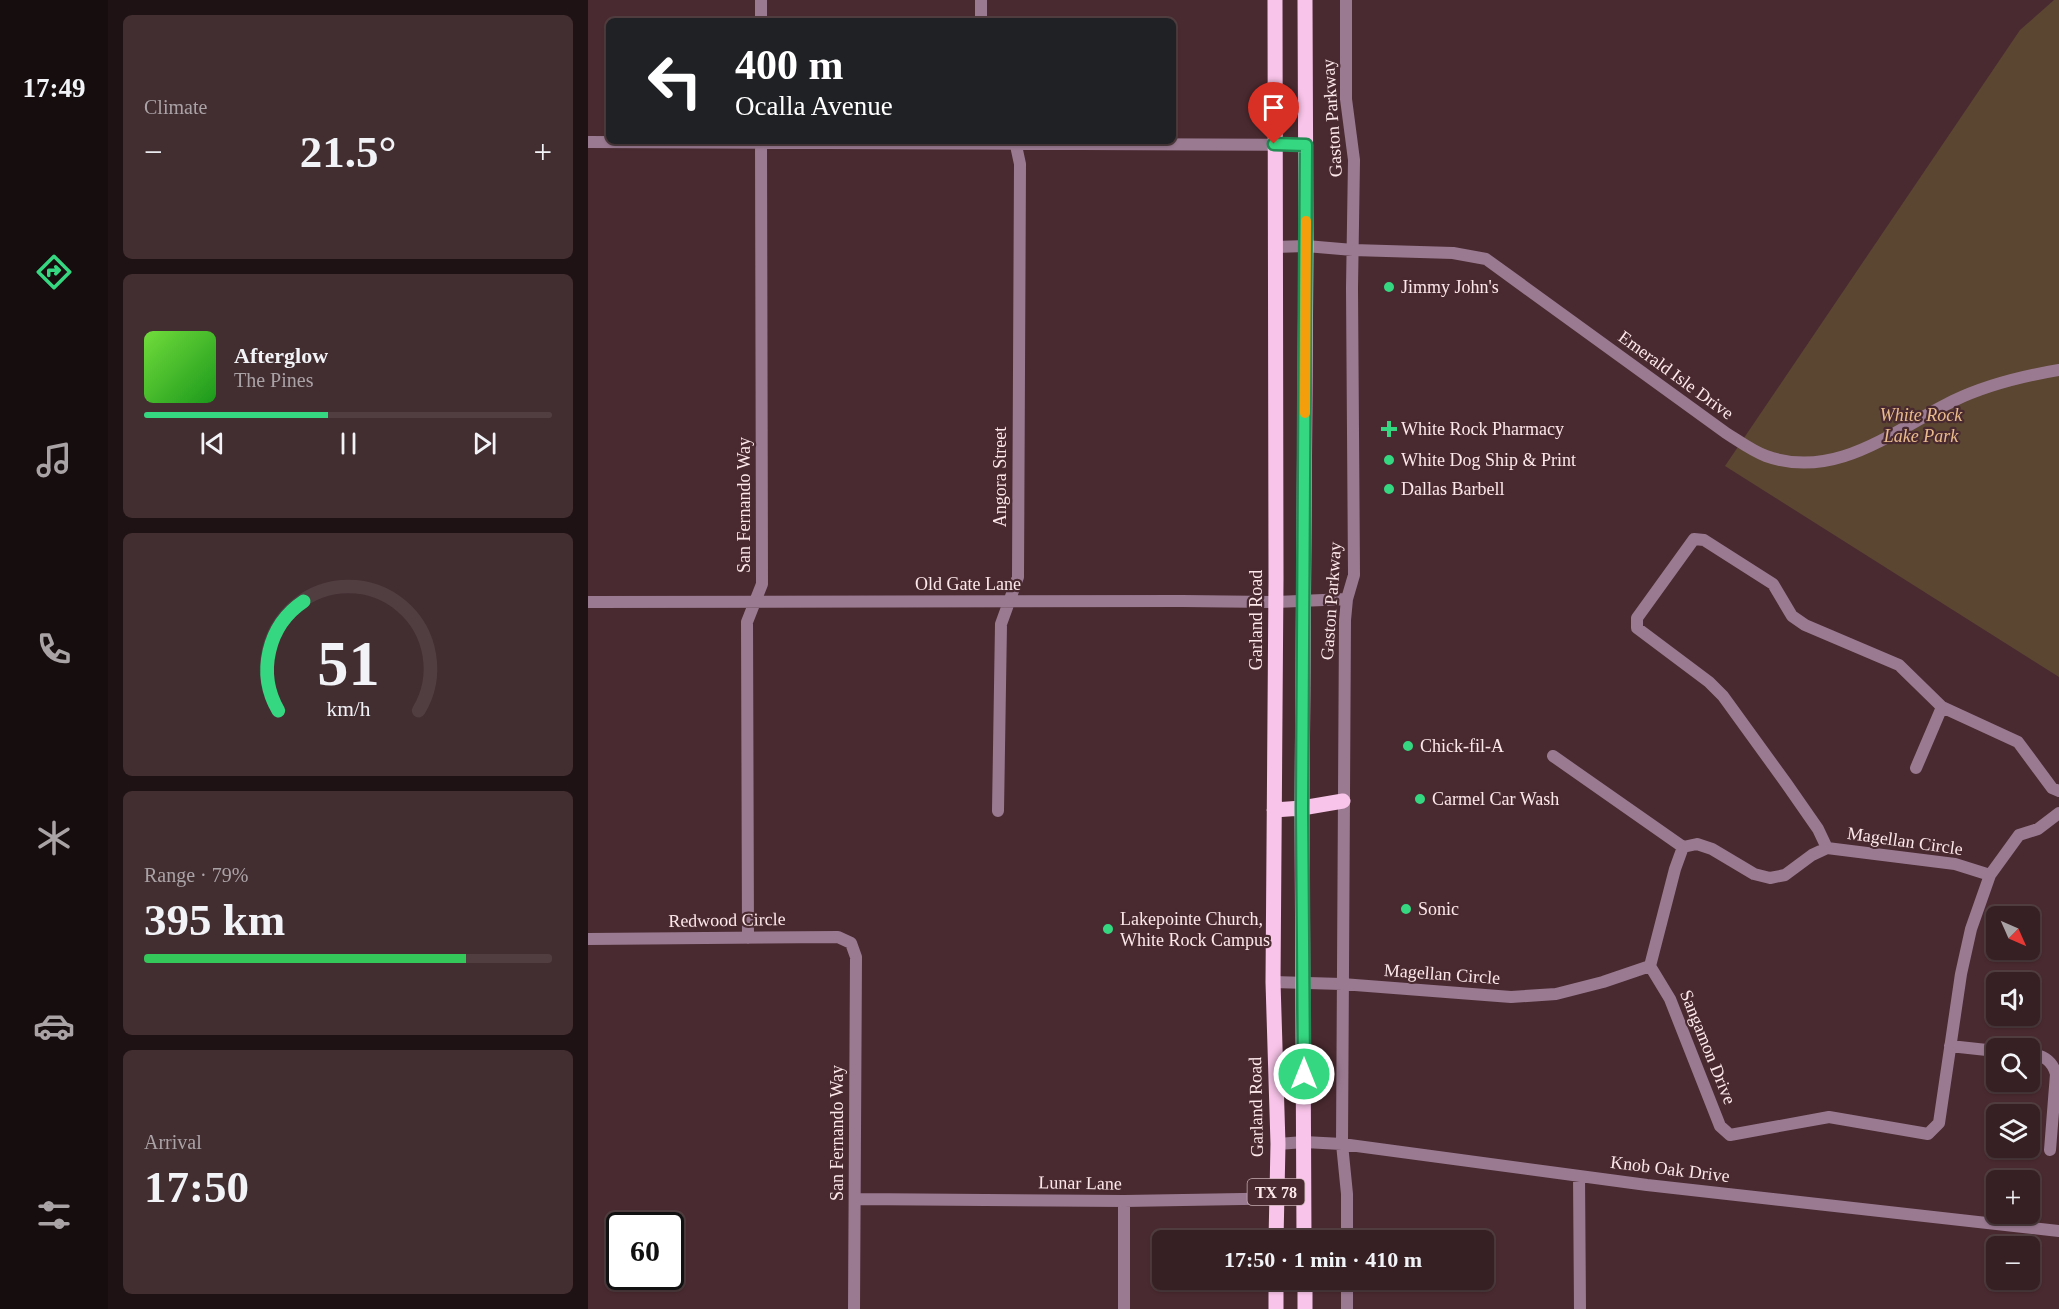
<!DOCTYPE html>
<html lang="en">
<head>
<meta charset="utf-8">
<style>
  body { margin:0; font-family:"Times New Roman",serif; background:#422d31; color:#f1f3f6; height:100vh; display:flex; flex-direction:column; font-size:22px; white-space:nowrap }
  * { box-sizing:border-box; margin:0 }
  p { font-size:20px; color:#aaa3a6 }
  .icon { flex:none; width:33px; height:33px; fill:none; stroke:currentColor; stroke-width:2; stroke-linecap:round; stroke-linejoin:round }
  .map { position:relative; flex:1; overflow:hidden }
  .side { display:flex; flex-direction:column; gap:15px; padding:15px; background:#1e1214; width:480px }
  .side>* { flex:none }
  .banner { position:absolute; left:18px; top:18px; width:570px; height:126px; border-radius:9px; box-shadow:0 2px 4px #0004,0 0 0 2px #513e41; background:#202124; color:#fff; overflow:hidden }
  .needle { width:39px; rotate:135deg }
  .controls { position:absolute; left:1398px; top:906px; display:grid; gap:12px }
  .controls a { display:grid; place-items:center; width:54px; height:54px; border-radius:9px; background:#372024; box-shadow:0 2px 4px #0004,0 0 0 2px #513e41; font-size:30px }
  .speed { position:absolute; left:18px; top:1212px; display:flex; gap:12px; font-size:30px; font-weight:700; text-align:center }
  .speed>* { display:grid; place-content:center; width:78px; height:78px; border-radius:50%; background:#372024; box-shadow:0 2px 4px #0004,0 0 0 2px #513e41; line-height:1 }
  .speed .limit { border:3px solid #111; border-radius:9px; background:#fff; color:#111 }
  .pin { position:absolute; display:grid; place-items:center; width:51px; height:51px; color:#fff; margin:-62px -26px; border-radius:50% 50% 50% 0; rotate:-45deg; box-shadow:0 0 6px #0007 }
  .pin .icon { rotate:45deg }
  .me { position:absolute; width:66px; margin:-33px; rotate:0deg; stroke-linejoin:round; filter:drop-shadow(0 0 4px #0008) }
  .turn { display:flex; align-items:center; gap:21px; height:126px; padding:0 30px; font-size:27px }
  .turn .icon { width:78px; height:78px; stroke-width:2.5 }
  .turn b { display:block; font-size:42px; line-height:51px }
  .big { font-size:45px; font-weight:800; line-height:1.1 }
  .side .widget { flex:1; display:flex; flex-direction:column; justify-content:center; gap:9px; min-width:0; padding:0 21px; border-radius:9px; background:#422d31 }
  .side .dial { align-items:center; gap:0 }
  .dial svg { height:156px; overflow:visible; fill:none; stroke:#513e41; stroke-width:7; stroke-linecap:round; text-anchor:middle }
  .dial text { fill:#f1f3f6; stroke:none }
  .song { display:flex; align-items:center; gap:18px }
  .cover { width:72px; height:72px; border-radius:9px; background:linear-gradient(135deg,hsl(100 70% 55%),hsl(120 70% 35%)) }
  .played { height:6px; border-radius:3px; background:linear-gradient(90deg,#35d881 45%,#513e41 45%) }
  .keys { display:flex; justify-content:space-around; direction:ltr }
  .heat { display:flex; justify-content:space-between; align-items:center; font-size:33px; direction:ltr }
  .charge { height:9px; border-radius:4px; background:linear-gradient(90deg,#34c759 79%,#513e41 0) }
  .trip { position:absolute; left:564px; top:1230px; width:342px; height:60px; border-radius:9px; background:#372024; box-shadow:0 2px 4px #0004,0 0 0 2px #513e41; font-weight:800; line-height:60px; text-align:center }
  main { display:flex; flex:1; min-height:0 }
  .menu { display:flex; flex-direction:column; width:108px; justify-content:space-around; align-items:center; background:#160d0e; color:#aaa3a6 }
  .menu .icon { width:42px; height:42px }
  .menu .selected { color:#35d881 }
  .menu b { font-size:27px; color:#f1f3f6 }
  .map>svg:first-child { display:block }
  .green { fill:#5b4631 }
  .lines { fill:none; stroke-linecap:round; stroke-linejoin:round }
  .street { stroke:#9a7a91; stroke-width:12 }
  .primary { stroke:#f8c4e9; stroke-width:15 }
  .route-casing { stroke:#228c54; stroke-width:15 }
  .route { stroke:#35d881; stroke-width:10 }
  .slow { stroke:#f59e0b; stroke-width:10 }
  .poi-dot { fill:#35d881; stroke:#492a30; stroke-width:2 }
  .labels { text-anchor:middle; stroke-width:4.5; stroke-linejoin:round; paint-order:stroke }
  .shield { fill:#492a30; stroke:#c7afb3; stroke-width:1.5 }
  .shield-label { font-size:16px; font-weight:bold; fill:#fde8eb }
  .street-label { font-size:18px; fill:#fde8eb; stroke:#492a30 }
  .poi-label { font-size:18px; fill:#fde8eb; stroke:#492a30; text-anchor:start }
  .park-label { font-size:18px; font-style:italic; fill:#eabb8c; stroke:#492a30 }
</style>
</head>
<body>
<main>
<nav class="menu">
<b>17:49</b>
<svg class="icon selected" aria-label="directions" viewBox="0 0 24 24"><path d="M12 3l9 9-9 9-9-9zM9 14v-3h6M13 9l2 2-2 2"/></svg>
<svg class="icon" aria-label="music" viewBox="0 0 24 24"><path d="M9 18V5l10-2v13"/><circle cx="6" cy="18" r="3"/><circle cx="16" cy="16" r="3"/></svg>
<svg class="icon" aria-label="phone" viewBox="0 0 24 24"><path d="M5 4h4l2 5-3 2q2 4 5 5l2-3 5 2v4C11 20 4 13 5 4z"/></svg>
<svg class="icon" aria-label="climate" viewBox="0 0 24 24"><path d="M12 3v18M4 7l16 10M4 17L20 7"/></svg>
<svg class="icon" aria-label="car" viewBox="0 0 24 24"><path d="M5 17H2v-5l4-1 3-4h7l3 4 3 1v5h-3M9 17h6M6 11h13"/><circle cx="7" cy="17" r="2"/><circle cx="17" cy="17" r="2"/></svg>
<svg class="icon" aria-label="filters" viewBox="0 0 24 24"><path d="M4 7h16M4 17h16"/><circle cx="9" cy="7" r="2"/><circle cx="15" cy="17" r="2"/></svg>
</nav>
<section class="side">
<div class="widget"><p>Climate</p>
<div class="heat"><a>−</a><b class="big">21.5°</b><a>+</a></div>
</div>
<div class="widget">
<div class="song"><i class="cover"></i><div><b>Afterglow</b><p>The Pines</p></div></div>
<div class="played"></div>
<div class="keys"><svg class="icon" aria-label="previous" viewBox="0 0 24 24"><path d="M18 5L8 12l10 7zM5 5v14"/></svg><svg class="icon" aria-label="pause" viewBox="0 0 24 24"><path d="M8 5v14M16 5v14"/></svg><svg class="icon" aria-label="next" viewBox="0 0 24 24"><path d="M6 5l10 7-10 7zM19 5v14"/></svg></div>
</div>
<div class="widget dial"><svg viewBox="0 0 100 80">
<path d="M14 69A42 42 0 1 1 86 69"/>
<path d="M14 69A42 42 0 0 1 27 13" stroke="#35d881"/>
<text x="50" y="56" font-size="32" font-weight="700">51</text>
<text x="50" y="72" font-size="11">km/h</text>
</svg></div>
<div class="widget"><p>Range · 79%</p><b class="big">395 km</b><div class="charge"></div></div>
<div class="widget"><p>Arrival</p><b class="big">17:50</b></div>
</section>
<div class="map">
<svg width="1471" height="1309" viewBox="0 0 1471 1309">
  <rect width="100%" height="100%" fill="#492a30"/>
  <!-- green -->
  <path class="green" d="M1466,0H1471V677L1137,466L1432,30Z"/>
  <g class="lines">
    <!-- street -->
    <path class="street" d="M758,0V99L766,160L764,288L766,575L759,599L757,620L754,1144L759,1194V1240
      M173,21V0
      M393,21V0
      M0,142L718,145
      M687,247L718,246L765,250L865,253L898,259L1138,433C1151,441 1164,451 1178,456C1248,481 1306,430 1365,401C1398,385 1435,376 1471,370
      M0,602L594,601L688,602L759,599
      M965,756L1095,847
      M1328,768L1354,707
      M410,811L413,624L430,577L432,164L427,141
      M1239,848L1230,829L1198,783L1135,696L1121,682L1049,628V618L1106,539L1116,540L1185,584L1204,616L1217,625L1311,665L1354,707L1430,742L1464,788L1471,791
      M1402,875L1431,835L1450,829L1471,813
      M160,938L159,622L174,584L173,141
      M0,939L250,937L263,943L268,957L266,1309
      M685,982L754,984L923,997L968,994L1015,982L1062,966L1087,869L1095,847L1109,844L1124,849L1166,874L1182,878L1197,875L1224,855L1239,848L1367,864L1402,875L1383,929L1373,974L1351,1123L1340,1134L1241,1117L1142,1135L1132,1126L1082,999L1062,966
      M1362,1046L1408,1051
      M1442,1054C1455,1055 1464,1060 1468,1074L1462,1150
      M690,1144L716,1142L754,1144L1059,1185L1471,1231
      M991,1176L992,1309
      M267,1199L536,1201L716,1198
      M536,1201V1309
      M759,1280V1309"/>
    <!-- primary -->
    <path class="primary" d="M687,0L688,579L685,982L690,1144L688,1240
      M686,810L714,808L755,801
      M716,1240L714,808L718,246L717,0
      M688,1280V1309
      M717,1280V1309"/>
  </g>
  <g class="lines">
    <defs>
      <path id="route" d="M686,144L718,145L714,808L716,1074"/>
    </defs>
    <!-- route casing -->
    <use href="#route" class="route-casing"/>
    <!-- route -->
    <use href="#route" class="route"/>
    <!-- slow -->
    <path class="slow" d="M717,413L718,221"/>
  </g>
  <!-- markers -->
  <g class="poi-dot">
    <circle cx="801" cy="287" r="6"/>
    <path d="M798 420h6v6h6v6h-6v6h-6v-6h-6v-6h6z"/>
    <circle cx="801" cy="460" r="6"/>
    <circle cx="801" cy="489" r="6"/>
    <circle cx="820" cy="746" r="6"/>
    <circle cx="832" cy="799" r="6"/>
    <circle cx="818" cy="909" r="6"/>
    <circle cx="520" cy="929" r="6"/>
  </g>
  <g class="labels">
    <!-- shield labels -->
    <rect class="shield" x="659.5" y="1179" width="57" height="26" rx="4.5"/>
    <g class="shield-label">
      <text x="688" y="1198">TX 78</text>
    </g>
    <!-- street labels -->
    <g class="street-label">
      <text transform="translate(744 118) rotate(-94)" y="6">Gaston Parkway</text>
      <text transform="translate(1088 375) rotate(36)" y="6">Emerald Isle Drive</text>
      <text transform="translate(412 477) rotate(-90)" y="6">Angora Street</text>
      <text transform="translate(156 505) rotate(-90)" y="6">San Fernando Way</text>
      <text x="380" y="590">Old Gate Lane</text>
      <text transform="translate(743 601) rotate(-86)" y="6">Gaston Parkway</text>
      <text transform="translate(668 620) rotate(-90)" y="6">Garland Road</text>
      <text transform="translate(1317 841) rotate(8)" y="6">Magellan Circle</text>
      <text transform="translate(139 920) rotate(-1)" y="6">Redwood Circle</text>
      <text transform="translate(854 974) rotate(4)" y="6">Magellan Circle</text>
      <text transform="translate(1120 1047) rotate(68)" y="6">Sangamon Drive</text>
      <text transform="translate(668 1107) rotate(-91)" y="6">Garland Road</text>
      <text transform="translate(249 1133) rotate(-90)" y="6">San Fernando Way</text>
      <text transform="translate(1082 1169) rotate(7)" y="6">Knob Oak Drive</text>
      <text transform="translate(492 1183) rotate(1)" y="6">Lunar Lane</text>
    </g>
    <!-- poi labels -->
    <g class="poi-label">
      <text x="813" y="293">Jimmy John's</text>
      <text x="813" y="435">White Rock Pharmacy</text>
      <text x="813" y="466">White Dog Ship &amp; Print</text>
      <text x="813" y="495">Dallas Barbell</text>
      <text x="832" y="752">Chick-fil-A</text>
      <text x="844" y="805">Carmel Car Wash</text>
      <text x="830" y="915">Sonic</text>
      <text x="532" y="925">Lakepointe Church,<tspan x="532" dy="21">White Rock Campus</tspan></text>
    </g>
    <!-- park labels -->
    <g class="park-label">
      <text x="1333" y="421">White Rock<tspan x="1333" dy="21">Lake Park</tspan></text>
    </g>
  </g>
</svg>
<div class="controls">
<a><svg class="needle" viewBox="-14 -14 28 28"><path d="M0-13l5 13h-10z" fill="#e53935"/><path d="M0 13l5-13h-10z" fill="#aaa3a6"/></svg></a>
<a><svg class="icon" aria-label="sound" viewBox="0 0 24 24"><path d="M4 9h4l5-4v14l-5-4H4zM17 9q2 3 0 6"/></svg></a>
<a><svg class="icon" aria-label="search" viewBox="0 0 24 24"><circle cx="10" cy="10" r="6"/><path d="M15 15l6 6"/></svg></a>
<a><svg class="icon" aria-label="layers" viewBox="0 0 24 24"><path d="M12 4l9 5-9 5-9-5zM3 14l9 5 9-5"/></svg></a>
<a>+</a>
<a>−</a>
</div>
<div class="speed"><div class="limit">60</div></div>
<div class="pin" style="left:686px;top:144px;background:#d93025"><svg class="icon" aria-label="arrive" viewBox="0 0 24 24"><path d="M6 21V4h12l-3 4 3 4H6"/></svg></div>
<svg class="me" style="left:716px;top:1074px" viewBox="-20 -20 40 40"><circle r="17" fill="#35d881" stroke="#fff" stroke-width="3"/><path d="M0-11L8 9 0 5-8 9z" fill="#fff"/></svg>
<div class="trip">17:50 · 1 min · 410 m</div>
<div class="banner">
<div class="turn"><svg class="icon" aria-label="left" viewBox="0 0 24 24"><path d="M17 20v-9H6M10 6l-5 5 5 5"/></svg><div><b>400 m</b>Ocalla Avenue</div></div>
</div>
</div>
</main>
</body>
</html>
